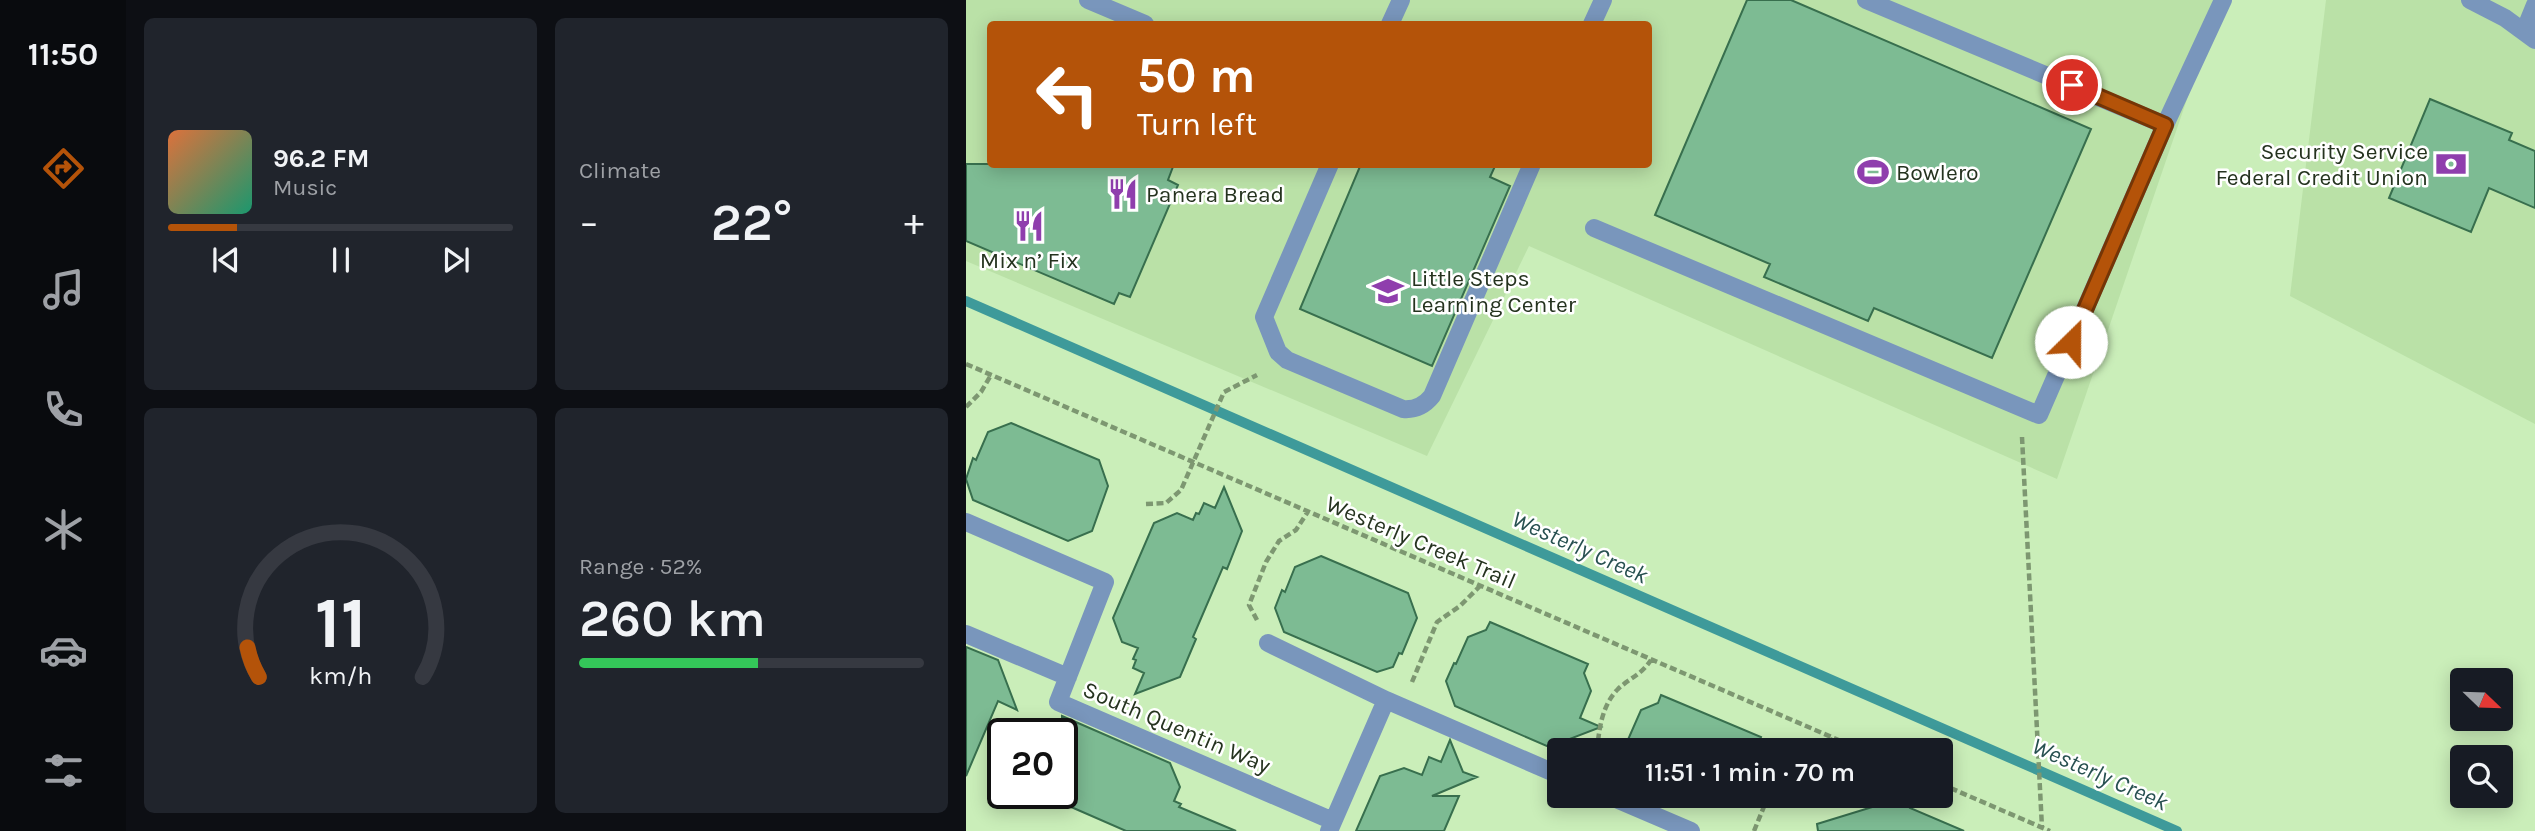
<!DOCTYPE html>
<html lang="en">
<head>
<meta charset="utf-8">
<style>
  body { margin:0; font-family:Karla,sans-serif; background:#20242c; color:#f1f3f6; height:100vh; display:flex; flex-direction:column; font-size:26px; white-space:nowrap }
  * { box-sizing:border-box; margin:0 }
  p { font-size:23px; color:#9ea1a6 }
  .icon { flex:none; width:38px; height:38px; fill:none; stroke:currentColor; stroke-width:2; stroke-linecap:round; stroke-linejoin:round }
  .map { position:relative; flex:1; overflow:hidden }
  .details { display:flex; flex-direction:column; gap:18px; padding:18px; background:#0d0f14; width:840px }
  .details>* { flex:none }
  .guide { position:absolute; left:21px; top:21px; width:665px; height:147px; border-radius:7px; box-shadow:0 4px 18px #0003; background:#b45309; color:#fff; overflow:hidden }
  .needle { width:46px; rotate:113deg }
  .controls { position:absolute; left:1484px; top:668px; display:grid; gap:14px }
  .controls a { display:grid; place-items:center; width:63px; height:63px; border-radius:7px; background:#171b24; box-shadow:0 4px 18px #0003; font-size:35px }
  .speed { position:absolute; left:21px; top:718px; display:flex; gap:14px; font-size:35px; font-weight:700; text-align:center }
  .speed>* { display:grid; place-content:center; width:91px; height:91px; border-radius:50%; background:#171b24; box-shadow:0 4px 18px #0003; line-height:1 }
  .speed .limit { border:4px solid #111; border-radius:10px; background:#fff; color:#111 }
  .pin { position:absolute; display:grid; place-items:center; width:60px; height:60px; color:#fff; margin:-30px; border:4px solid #fff; border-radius:50%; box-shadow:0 2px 7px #0007 }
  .me { position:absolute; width:77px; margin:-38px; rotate:23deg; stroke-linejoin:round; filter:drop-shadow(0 0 5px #0008) }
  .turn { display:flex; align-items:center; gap:24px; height:147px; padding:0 35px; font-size:32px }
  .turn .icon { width:91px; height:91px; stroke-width:2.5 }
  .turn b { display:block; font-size:49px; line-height:60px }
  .big { font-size:52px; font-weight:600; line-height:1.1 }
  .details .tile { flex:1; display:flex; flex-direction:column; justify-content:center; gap:10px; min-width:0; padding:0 24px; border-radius:10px; background:#20242c }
  .details .dial { align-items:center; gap:0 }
  .dial svg { height:182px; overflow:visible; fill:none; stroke:#363941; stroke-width:7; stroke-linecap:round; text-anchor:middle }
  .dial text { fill:#f1f3f6; stroke:none }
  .song { display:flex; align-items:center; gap:21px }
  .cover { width:84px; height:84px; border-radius:10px; background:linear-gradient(135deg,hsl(20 70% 55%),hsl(160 70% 35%)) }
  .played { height:7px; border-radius:4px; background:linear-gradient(90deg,#b45309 20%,#363941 20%) }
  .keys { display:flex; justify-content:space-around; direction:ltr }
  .heat { display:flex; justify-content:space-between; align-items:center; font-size:38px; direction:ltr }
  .charge { height:10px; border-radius:5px; background:linear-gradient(90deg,#34c759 52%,#363941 0) }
  .details .tiles { flex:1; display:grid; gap:18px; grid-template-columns:repeat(2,1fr) }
  .trip { position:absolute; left:581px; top:738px; width:406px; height:70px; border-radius:7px; background:#171b24; box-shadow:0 4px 18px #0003; font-weight:600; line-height:70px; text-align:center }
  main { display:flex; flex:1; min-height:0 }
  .menu { display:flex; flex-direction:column; width:126px; justify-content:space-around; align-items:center; background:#090b0e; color:#9ea1a6 }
  .menu .icon { width:49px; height:49px }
  .menu .on { color:#b45309 }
  .menu b { font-size:32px; color:#f1f3f6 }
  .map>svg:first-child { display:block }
  .built { fill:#bae1a7; fill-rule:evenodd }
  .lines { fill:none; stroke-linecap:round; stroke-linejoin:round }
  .stream { stroke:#3e9a9a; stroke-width:10 }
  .building { fill:#7dbb93; stroke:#386f4e; stroke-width:2 }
  .path { stroke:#7d9771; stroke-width:4.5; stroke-dasharray:7 3.5; stroke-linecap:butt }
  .minor { stroke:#7996bc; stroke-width:18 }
  .route-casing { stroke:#753606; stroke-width:18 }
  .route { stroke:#b45309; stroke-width:12 }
  .labels { text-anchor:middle; stroke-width:5; stroke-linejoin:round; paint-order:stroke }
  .poi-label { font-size:23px; fill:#25331f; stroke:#fff; text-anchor:start }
  .street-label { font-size:23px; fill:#25331f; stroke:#fff }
  .water-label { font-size:24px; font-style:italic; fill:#275050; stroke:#fff }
</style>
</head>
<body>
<main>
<nav class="menu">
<b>11:50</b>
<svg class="icon on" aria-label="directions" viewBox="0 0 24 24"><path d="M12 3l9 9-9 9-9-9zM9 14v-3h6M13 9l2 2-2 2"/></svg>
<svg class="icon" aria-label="music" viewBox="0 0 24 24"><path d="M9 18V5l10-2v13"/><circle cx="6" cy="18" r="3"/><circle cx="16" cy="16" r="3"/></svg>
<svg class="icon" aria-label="phone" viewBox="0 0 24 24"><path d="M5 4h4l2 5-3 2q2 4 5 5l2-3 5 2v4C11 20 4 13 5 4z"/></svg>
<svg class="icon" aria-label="climate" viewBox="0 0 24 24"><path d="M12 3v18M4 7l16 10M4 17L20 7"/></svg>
<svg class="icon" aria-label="car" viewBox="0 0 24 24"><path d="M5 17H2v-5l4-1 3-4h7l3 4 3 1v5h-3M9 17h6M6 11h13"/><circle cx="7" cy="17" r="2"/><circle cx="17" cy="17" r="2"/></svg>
<svg class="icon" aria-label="filters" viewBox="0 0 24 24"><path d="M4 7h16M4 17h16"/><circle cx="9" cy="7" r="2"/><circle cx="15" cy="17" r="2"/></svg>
</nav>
<section class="details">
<div class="tiles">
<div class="tile">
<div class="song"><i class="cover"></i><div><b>96.2 FM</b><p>Music</p></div></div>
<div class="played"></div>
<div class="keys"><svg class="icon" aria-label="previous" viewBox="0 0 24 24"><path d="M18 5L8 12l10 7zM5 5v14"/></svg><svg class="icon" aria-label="pause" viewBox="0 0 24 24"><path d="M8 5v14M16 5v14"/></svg><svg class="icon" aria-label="next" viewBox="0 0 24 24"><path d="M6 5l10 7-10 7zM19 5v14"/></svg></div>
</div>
<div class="tile"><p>Climate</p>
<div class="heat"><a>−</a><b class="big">22°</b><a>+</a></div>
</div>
<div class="tile dial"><svg viewBox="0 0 100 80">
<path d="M14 69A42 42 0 1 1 86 69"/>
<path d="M14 69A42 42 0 0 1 9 56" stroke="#b45309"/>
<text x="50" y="56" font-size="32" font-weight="700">11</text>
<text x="50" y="72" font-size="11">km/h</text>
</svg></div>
<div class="tile"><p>Range · 52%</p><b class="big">260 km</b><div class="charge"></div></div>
</div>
</section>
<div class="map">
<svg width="1569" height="831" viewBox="0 0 1569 831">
  <rect width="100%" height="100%" fill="#caeeb9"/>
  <!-- built -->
  <path class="built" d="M0,0H1255L1091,479L563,246L461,456L0,261ZM24,24H682V164H24Z
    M1360,0H1569V424L1324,296Z"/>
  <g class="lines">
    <!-- stream -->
    <path class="stream" d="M0,301L1211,831"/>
  </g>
  <!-- building -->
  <path class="building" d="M781,0H825L1125,129L1026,358L908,308L902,321L798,277L804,264L689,215Z
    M1464,99L1546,133L1543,140L1569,151V208L1523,188L1505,232L1423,198Z
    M0,164H208L202,180L212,185L164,297L153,293L148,304L0,241Z
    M395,164H530L524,177L544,186L466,366L334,309Z
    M45,423L133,460L142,486L126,531L102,541L7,500L0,479L7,458L10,460L22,432Z
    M258,487L276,531L261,569L257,567L227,637L230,639L214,677L169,694L178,673L167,668L170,660L167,659L172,648L156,642L147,618L188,523L211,513L227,520L230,513L233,514L238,503L249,508Z
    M355,556L442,593L451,618L436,654L433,653L427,667L411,672L318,632L309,608L316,590L319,592L329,567Z
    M524,622L622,664L618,673L625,691L614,718L635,727L583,747L489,706L480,681L488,663L490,664L502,637L520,630Z
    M0,647L32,660L51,710L32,701L0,776Z
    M695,695L795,737L791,747L793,751H657L675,710L692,703Z
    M96,716L204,763L214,787L208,801L215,804L213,807L270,831H160L96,803Z
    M484,740L497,772L511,777L466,796H493L478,831H390L414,776L438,768L456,775L463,757L475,762Z
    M942,796H948L944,808L998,831H852L851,824Z"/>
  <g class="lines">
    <!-- path -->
    <path class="path" d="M0,364L898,751
      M0,407L15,392L25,375
      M1056,437L1076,828
      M180,504L200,503L215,490L258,392L291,375
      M291,620L283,605L300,562L313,541L330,530L341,513
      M446,682L471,622L494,606L514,586
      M631,751C633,729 636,705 652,689C665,677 674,676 685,660
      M861,751L867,738
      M975,784L1084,831
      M788,831L799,804L814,796"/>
    <!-- minor -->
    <path class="minor" d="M122,0L179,24
      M900,0L1199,125
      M1504,0L1539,18L1569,40
      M424,24L435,0
      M626,24L637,0
      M1558,32L1569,5
      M364,164L298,317L312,352L321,360L437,409C449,410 458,406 466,396L566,164
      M628,228L1073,415L1199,125L1257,0
      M0,522L139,582L92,702L367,821
      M0,634L102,677
      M302,643L420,700
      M643,796L725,831
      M363,831L420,700L593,775"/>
  </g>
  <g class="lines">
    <defs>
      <path id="route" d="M1105,342L1199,125L1106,85"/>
    </defs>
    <!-- route casing -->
    <use href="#route" class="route-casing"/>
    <!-- route -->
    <use href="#route" class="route"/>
  </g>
  <!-- icons -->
  <defs>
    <symbol id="bank-bare" viewBox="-9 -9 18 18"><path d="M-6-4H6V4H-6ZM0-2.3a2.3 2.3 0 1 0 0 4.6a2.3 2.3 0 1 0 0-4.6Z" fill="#8f3ead" stroke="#fff" stroke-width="2.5" paint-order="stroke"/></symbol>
    <symbol id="stadium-bare" viewBox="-9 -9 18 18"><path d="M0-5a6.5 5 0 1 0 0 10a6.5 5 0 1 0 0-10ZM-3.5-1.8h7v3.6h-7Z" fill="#8f3ead" stroke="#fff" stroke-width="2.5" paint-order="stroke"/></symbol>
    <symbol id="restaurant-bare" viewBox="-9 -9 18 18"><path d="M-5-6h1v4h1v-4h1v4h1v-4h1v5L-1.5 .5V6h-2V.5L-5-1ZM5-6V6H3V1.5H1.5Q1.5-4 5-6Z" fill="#8f3ead" stroke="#fff" stroke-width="2.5" paint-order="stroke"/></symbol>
    <symbol id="school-bare" viewBox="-9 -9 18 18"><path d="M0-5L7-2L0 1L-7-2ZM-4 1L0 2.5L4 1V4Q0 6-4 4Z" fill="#8f3ead" stroke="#fff" stroke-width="2.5" paint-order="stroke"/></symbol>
  </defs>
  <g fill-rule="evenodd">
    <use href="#bank-bare" x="1463" y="142" width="44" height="44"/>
    <use href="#stadium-bare" x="885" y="150" width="44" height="44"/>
    <use href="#restaurant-bare" x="135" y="172" width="44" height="44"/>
    <use href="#restaurant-bare" x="41" y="204" width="44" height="44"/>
    <use href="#school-bare" x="400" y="269" width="44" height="44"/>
  </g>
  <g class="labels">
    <!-- poi labels -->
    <g class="poi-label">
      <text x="1462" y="159" text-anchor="end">Security Service<tspan x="1462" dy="26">Federal Credit Union</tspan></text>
      <text x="930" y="180">Bowlero</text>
      <text x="180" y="202">Panera Bread</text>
      <text x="63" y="268" text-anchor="middle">Mix n’ Fix</text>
      <text x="445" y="286">Little Steps<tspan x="445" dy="26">Learning Center</tspan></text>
    </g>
    <!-- street labels -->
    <g class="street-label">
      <text transform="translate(455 542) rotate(23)" y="8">Westerly Creek Trail</text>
      <text transform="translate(211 727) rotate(23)" y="8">South Quentin Way</text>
    </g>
    <!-- water labels -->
    <g class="water-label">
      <text transform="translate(614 547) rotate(24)" y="8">Westerly Creek</text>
      <text transform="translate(1134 774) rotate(24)" y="8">Westerly Creek</text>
    </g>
  </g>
</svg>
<div class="controls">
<a><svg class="needle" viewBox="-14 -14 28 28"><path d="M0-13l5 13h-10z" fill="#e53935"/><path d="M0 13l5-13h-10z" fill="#9ea1a6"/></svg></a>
<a><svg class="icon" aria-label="search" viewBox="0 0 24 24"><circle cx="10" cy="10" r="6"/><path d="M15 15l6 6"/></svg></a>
</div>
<div class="speed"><div class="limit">20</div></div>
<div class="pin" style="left:1106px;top:85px;background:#d93025"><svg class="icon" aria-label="arrive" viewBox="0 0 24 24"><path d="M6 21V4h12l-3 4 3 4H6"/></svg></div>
<svg class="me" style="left:1105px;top:342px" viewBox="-20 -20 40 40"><circle r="19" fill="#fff"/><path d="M0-13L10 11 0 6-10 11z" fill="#b45309"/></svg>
<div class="trip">11:51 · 1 min · 70 m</div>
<div class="guide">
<div class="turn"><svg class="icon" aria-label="left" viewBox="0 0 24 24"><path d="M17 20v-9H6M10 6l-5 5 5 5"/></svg><div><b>50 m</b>Turn left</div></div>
</div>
</div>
</main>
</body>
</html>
